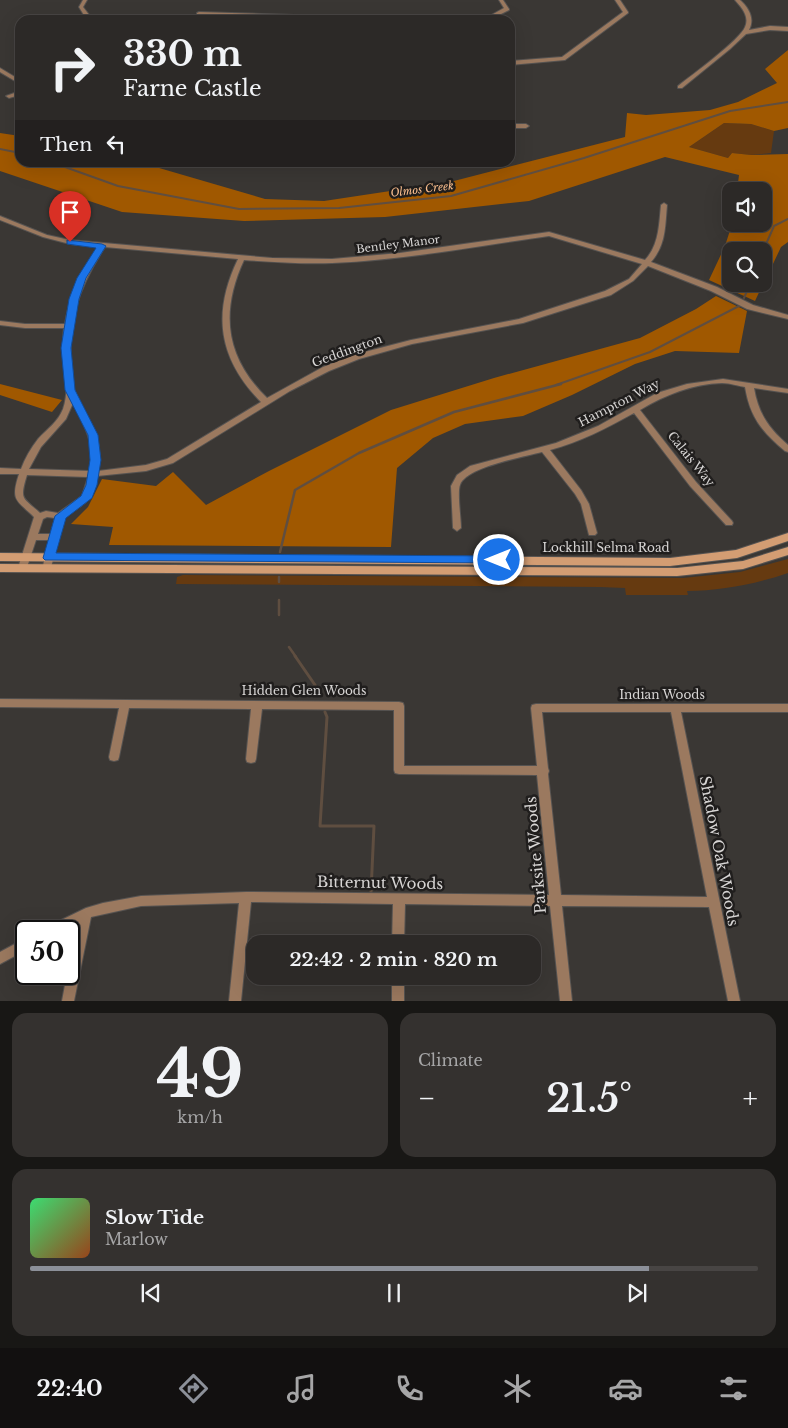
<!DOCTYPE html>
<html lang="en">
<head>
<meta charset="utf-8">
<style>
  body { margin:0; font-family:"Libre Baskerville",serif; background:#34312f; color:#f1f3f6; height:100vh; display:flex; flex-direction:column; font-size:19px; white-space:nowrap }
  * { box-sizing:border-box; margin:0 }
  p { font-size:16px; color:#a6a6a7 }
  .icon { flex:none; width:28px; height:28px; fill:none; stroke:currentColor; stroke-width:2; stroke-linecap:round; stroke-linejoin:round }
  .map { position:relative; height:1001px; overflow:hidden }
  .details { display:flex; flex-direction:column; gap:12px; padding:12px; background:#181715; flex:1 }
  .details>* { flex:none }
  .banner { position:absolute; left:15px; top:15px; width:500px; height:152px; border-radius:15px; box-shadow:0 5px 20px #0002,0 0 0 1px #484544; background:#2c2927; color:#f1f3f6; overflow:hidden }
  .tools { position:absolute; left:722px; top:182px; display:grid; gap:10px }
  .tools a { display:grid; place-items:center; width:50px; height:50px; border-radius:10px; background:#2c2927; box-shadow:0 5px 20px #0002,0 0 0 1px #484544; font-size:25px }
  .speed { position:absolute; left:15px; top:920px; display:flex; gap:10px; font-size:25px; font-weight:700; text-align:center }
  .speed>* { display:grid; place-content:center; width:65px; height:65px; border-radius:50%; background:#2c2927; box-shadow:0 5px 20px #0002,0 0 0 1px #484544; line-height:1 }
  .speed .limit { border:2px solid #111; border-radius:8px; background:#fff; color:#111 }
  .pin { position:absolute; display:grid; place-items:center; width:42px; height:42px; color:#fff; margin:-51px -21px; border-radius:50% 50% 50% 0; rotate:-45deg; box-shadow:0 0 5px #0007 }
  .pin .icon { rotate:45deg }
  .me { position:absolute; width:55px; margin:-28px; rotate:270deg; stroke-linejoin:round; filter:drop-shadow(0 0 4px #0008) }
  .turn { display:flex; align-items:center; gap:18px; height:105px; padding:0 25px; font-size:22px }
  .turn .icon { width:65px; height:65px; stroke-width:2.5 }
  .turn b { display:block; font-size:35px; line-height:42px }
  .then { display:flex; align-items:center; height:48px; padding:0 25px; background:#0003; gap:10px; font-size:19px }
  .big { font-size:38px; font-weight:600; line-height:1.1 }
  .details .tile { flex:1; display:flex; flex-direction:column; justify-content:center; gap:8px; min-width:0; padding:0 18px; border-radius:15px; background:#34312f }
  .details .dial { align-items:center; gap:0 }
  .dial b { font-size:65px; line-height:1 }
  .song { display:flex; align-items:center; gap:15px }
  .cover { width:60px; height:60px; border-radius:8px; background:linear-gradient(135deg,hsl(140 70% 55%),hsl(20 70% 35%)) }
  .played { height:5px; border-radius:2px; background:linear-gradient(90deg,#8c9099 85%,#484544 85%) }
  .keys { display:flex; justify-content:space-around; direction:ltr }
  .heat { display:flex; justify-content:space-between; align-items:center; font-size:28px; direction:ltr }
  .details .tiles { flex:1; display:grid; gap:12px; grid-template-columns:1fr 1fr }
  .tile:last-child { grid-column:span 2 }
  .trip { position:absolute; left:246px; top:935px; width:295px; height:50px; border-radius:15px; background:#2c2927; box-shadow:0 5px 20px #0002,0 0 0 1px #484544; font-weight:600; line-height:50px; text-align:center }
  .tab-bar { display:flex; height:80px; justify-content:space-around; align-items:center; background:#121010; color:#a6a6a7 }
  .tab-bar .icon { width:35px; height:35px }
  .tab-bar .active { color:#8c9099 }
  .tab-bar b { font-size:22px; color:#f1f3f6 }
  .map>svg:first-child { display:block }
  .green { fill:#663a10 }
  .forest { fill:#a05800 }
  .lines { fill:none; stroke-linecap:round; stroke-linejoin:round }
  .stream-far2 { stroke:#5f4e40; stroke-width:2 }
  .stream-far1 { stroke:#5f4e40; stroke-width:2.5 }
  .stream { stroke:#5f4e40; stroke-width:3 }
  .street-casing { stroke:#565351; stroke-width:2 }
  .secondary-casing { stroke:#565351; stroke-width:2 }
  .street { fill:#9b795f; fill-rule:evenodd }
  .secondary { fill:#d39d73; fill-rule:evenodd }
  .route { fill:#1a73e8; stroke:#114b97 }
  .labels { text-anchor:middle; stroke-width:5; stroke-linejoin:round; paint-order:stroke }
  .far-water-label { font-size:11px; font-style:italic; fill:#fbbf8f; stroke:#201e1d }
  .far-street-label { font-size:11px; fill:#d7d5d4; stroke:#201e1d }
  .street-label { font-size:12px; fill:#d7d5d4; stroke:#201e1d }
  .near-street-label { font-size:15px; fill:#d7d5d4; stroke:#201e1d }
</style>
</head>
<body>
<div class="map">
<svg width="788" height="1001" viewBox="0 0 788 1001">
  <rect width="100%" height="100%" fill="#3a3734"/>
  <!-- green -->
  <path class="green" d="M724,123L751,124L774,131L771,153L751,155L732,153L728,158L689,147Z
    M788,559V573C756,584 721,591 687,591L688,595H626L625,588L600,587L176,584L177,577L183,575L683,578L740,572Z"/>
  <!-- forest -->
  <path class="forest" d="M788,50V128L774,131L751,124L724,123L689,147L728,158L732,153L751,155L788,154V242L781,247L764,283V251H731V284H763L755,301L709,280L725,246L732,224H764V191H737L739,175L665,157L529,201L385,217L244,221L122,212L0,171V133L20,136V162L142,163L265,199L324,201L450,182L625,137L627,113L646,115L710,110L738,102L777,83L765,69Z
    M716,296L747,311L739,353L675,351L635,364L572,395L523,416L465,424L433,438L397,468L391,547L109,545L113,527L71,524L88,507L102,479L156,486L173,472L206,505L269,471L391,410L494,378L640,338L696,309Z
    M0,384L62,400L52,412L0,395Z"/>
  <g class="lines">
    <!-- stream-far2 -->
    <path class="stream-far2" d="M0,149L20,153
      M51,162L118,186L239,209L339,208L451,196L584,158L730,111L788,102
      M763,251L774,226L788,219
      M744,298L750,284
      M556,385L650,352L739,306"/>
    <!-- stream-far1 -->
    <path class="stream-far1" d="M280,552L295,490L359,453L454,412L561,384
      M279,577V582
      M279,600V615
      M289,647L296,657"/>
    <!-- stream -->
    <path class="stream" d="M295,656L315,685
      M325,712L327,717L320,826H374L371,892"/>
    <defs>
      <path id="street" d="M83,0H87L83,7L93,20H87L79,7Z
        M499,0H503L509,9V10L489,20H476L486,18L504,8Z
        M615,0H620L628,12V13L565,60L510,65V61L562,57L623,12Z
        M735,0H740C749,8 755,19 749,30L770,26L788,27V31L770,30L746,34L730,49L682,88H678V86C692,75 740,40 745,27C750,16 741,7 735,0Z
        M199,12L389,18L392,20H348L197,14V13Z
        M0,68L20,80V84L0,72Z
        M20,91V95L9,98L6,96Z
        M510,124H526L529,126L526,128H510Z
        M664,203L667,205C665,227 666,245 651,262L717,287L753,305L788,315V319L747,309L711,291L648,266L633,281L611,295L523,323L412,344L359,359L329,371L290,391L173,463L146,471L97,476C92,503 85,503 64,517L50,571H44L42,569L50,540H36L26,570H20L18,568L34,517C17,500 10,502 19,474H0V468L21,469C25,458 31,448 38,439C47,429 58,422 63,409C72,383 60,355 64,328H25L0,325V321L25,324H65C69,296 83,270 98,247L70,244L43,237L0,220V216L47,235L70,240L272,258L332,259L400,253L549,232L645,260C659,245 659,225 661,205ZM549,236L642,264L629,279L605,291L519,319L411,340L353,355L323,367L267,398C225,357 220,312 244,260C273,262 303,264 332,263C405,260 477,246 549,236ZM105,247L238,259C212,313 218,358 261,402L167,459L146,465L98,471C105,436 87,421 75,392C72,385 73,376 72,369C66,323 79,287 105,247ZM73,403C85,427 95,442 90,471L29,469L41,447L66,419ZM27,475L88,477L82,496L58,513L46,511L40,513C23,497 19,501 27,475ZM47,517L55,518L51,534H38L43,519Z
        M723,379L788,389V393L754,388C758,413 769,429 788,445V452L785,451C762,432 750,417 745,387C738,386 730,383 722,383C692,384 665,395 640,410L696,482L732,521L733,523L732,525H726L690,486L634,413C607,428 580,442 550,450L581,490L589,504L597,533L595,535H589L581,504L575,494L542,452C524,457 466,467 460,485C457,493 461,518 461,528L457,531L453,528L451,486L457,475L470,466L556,443L598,426L657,393L687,384Z
        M0,699L399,702L403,703L404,706V766H537L531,708L532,705L536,704H788V712H681L740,1001H728L709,907L562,906L572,1001H560L550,906L405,904L404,944H392L393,904L251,902L241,1001H229L239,903L141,906L91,917L74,1001H62L67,974H69V967L78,923L62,931H45L47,927L86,908L103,903L141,896L246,892L549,895L537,775L399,774L395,773L394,770V710L262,709L256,759L255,762L251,763L247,762L246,759L251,709L129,708L119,757L118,760L114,761L110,760L109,757L119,708L0,707ZM542,712H671L707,897L561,895L548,774L549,771L548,768Z
        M26,938V950L0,964V952Z
        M392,976H404V1001H392Z"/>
      <path id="secondary" d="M788,533V541L737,558L670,566L0,561V553L670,558L736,550Z
        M788,547V555L743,569L677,576L0,572V564L677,568L743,561Z"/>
    </defs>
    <!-- street casing -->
    <use href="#street" class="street-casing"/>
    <!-- secondary casing -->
    <use href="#secondary" class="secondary-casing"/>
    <!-- street -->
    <use href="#street" class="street"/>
    <!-- secondary -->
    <use href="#secondary" class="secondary"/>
  </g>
  <!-- route -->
  <path class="route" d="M67,240L102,244L106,246L86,278L79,299L71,348L75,390L98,435L101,460L97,485L92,498L66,518L56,553L499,556L503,557L505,560L503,563L45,560L43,558L55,516L81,496L86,485L90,460L88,435L65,390L61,348L69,299L77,278L96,248L67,244Z"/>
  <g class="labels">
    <!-- far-water labels -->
    <g class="far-water-label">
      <text transform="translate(422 189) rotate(-7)" y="4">Olmos Creek</text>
    </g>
    <!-- far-street labels -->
    <g class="far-street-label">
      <text transform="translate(398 244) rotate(-7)" y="4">Bentley Manor</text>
    </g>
    <!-- street labels -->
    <g class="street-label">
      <text transform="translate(347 351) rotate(-20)" y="4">Geddington</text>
      <text transform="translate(619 403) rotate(-27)" y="4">Hampton Way</text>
      <text transform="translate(691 459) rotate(51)" y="4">Calais Way</text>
      <text x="606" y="552">Lockhill Selma Road</text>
      <text x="304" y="695">Hidden Glen Woods</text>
      <text x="662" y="699">Indian Woods</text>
    </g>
    <!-- near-street labels -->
    <g class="near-street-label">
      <text transform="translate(719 851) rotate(79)" y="5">Shadow Oak Woods</text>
      <text transform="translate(536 855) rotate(-95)" y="5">Parksite Woods</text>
      <text transform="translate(380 883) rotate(1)" y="5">Bitternut Woods</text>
    </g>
  </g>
</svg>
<div class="tools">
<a><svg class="icon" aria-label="sound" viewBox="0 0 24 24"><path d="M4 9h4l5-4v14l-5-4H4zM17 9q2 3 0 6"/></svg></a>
<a><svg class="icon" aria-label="search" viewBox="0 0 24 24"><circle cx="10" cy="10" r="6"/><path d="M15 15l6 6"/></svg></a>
</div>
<div class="speed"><div class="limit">50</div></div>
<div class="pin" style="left:70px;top:242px;background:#d93025"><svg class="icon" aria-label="arrive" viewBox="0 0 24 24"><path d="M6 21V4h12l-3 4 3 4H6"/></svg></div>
<svg class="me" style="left:499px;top:560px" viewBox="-20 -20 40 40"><circle r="17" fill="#1a73e8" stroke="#fff" stroke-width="3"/><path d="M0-11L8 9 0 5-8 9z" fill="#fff"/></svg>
<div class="trip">22:42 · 2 min · 820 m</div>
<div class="banner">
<div class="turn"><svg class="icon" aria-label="right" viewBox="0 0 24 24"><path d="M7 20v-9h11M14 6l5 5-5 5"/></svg><div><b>330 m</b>Farne Castle</div></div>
<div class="then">Then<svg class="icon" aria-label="left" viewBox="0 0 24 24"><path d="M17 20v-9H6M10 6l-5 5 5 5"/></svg></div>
</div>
</div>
<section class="details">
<div class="tiles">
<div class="tile dial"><b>49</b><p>km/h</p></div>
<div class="tile"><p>Climate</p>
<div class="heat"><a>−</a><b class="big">21.5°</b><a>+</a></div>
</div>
<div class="tile">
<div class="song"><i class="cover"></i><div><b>Slow Tide</b><p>Marlow</p></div></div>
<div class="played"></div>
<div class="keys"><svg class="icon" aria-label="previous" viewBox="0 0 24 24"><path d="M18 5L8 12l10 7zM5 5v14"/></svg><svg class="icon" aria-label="pause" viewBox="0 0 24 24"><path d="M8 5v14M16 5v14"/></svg><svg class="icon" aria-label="next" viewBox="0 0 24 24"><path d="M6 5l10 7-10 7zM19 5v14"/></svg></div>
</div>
</div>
</section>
<nav class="tab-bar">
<b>22:40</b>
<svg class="icon active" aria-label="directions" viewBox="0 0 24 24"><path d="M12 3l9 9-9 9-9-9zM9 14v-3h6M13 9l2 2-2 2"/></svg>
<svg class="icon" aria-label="music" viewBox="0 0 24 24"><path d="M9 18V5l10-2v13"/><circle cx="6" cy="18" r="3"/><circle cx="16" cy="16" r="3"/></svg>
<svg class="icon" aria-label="phone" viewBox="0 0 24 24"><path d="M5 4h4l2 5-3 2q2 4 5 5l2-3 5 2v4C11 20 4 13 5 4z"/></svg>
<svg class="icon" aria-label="climate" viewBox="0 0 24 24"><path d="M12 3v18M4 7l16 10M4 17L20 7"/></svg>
<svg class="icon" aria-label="car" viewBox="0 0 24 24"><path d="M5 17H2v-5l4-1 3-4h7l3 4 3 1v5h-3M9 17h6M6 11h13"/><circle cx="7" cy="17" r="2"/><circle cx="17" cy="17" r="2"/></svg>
<svg class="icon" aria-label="filters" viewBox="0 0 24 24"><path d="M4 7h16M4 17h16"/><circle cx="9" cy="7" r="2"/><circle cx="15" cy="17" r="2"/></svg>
</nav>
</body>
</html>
